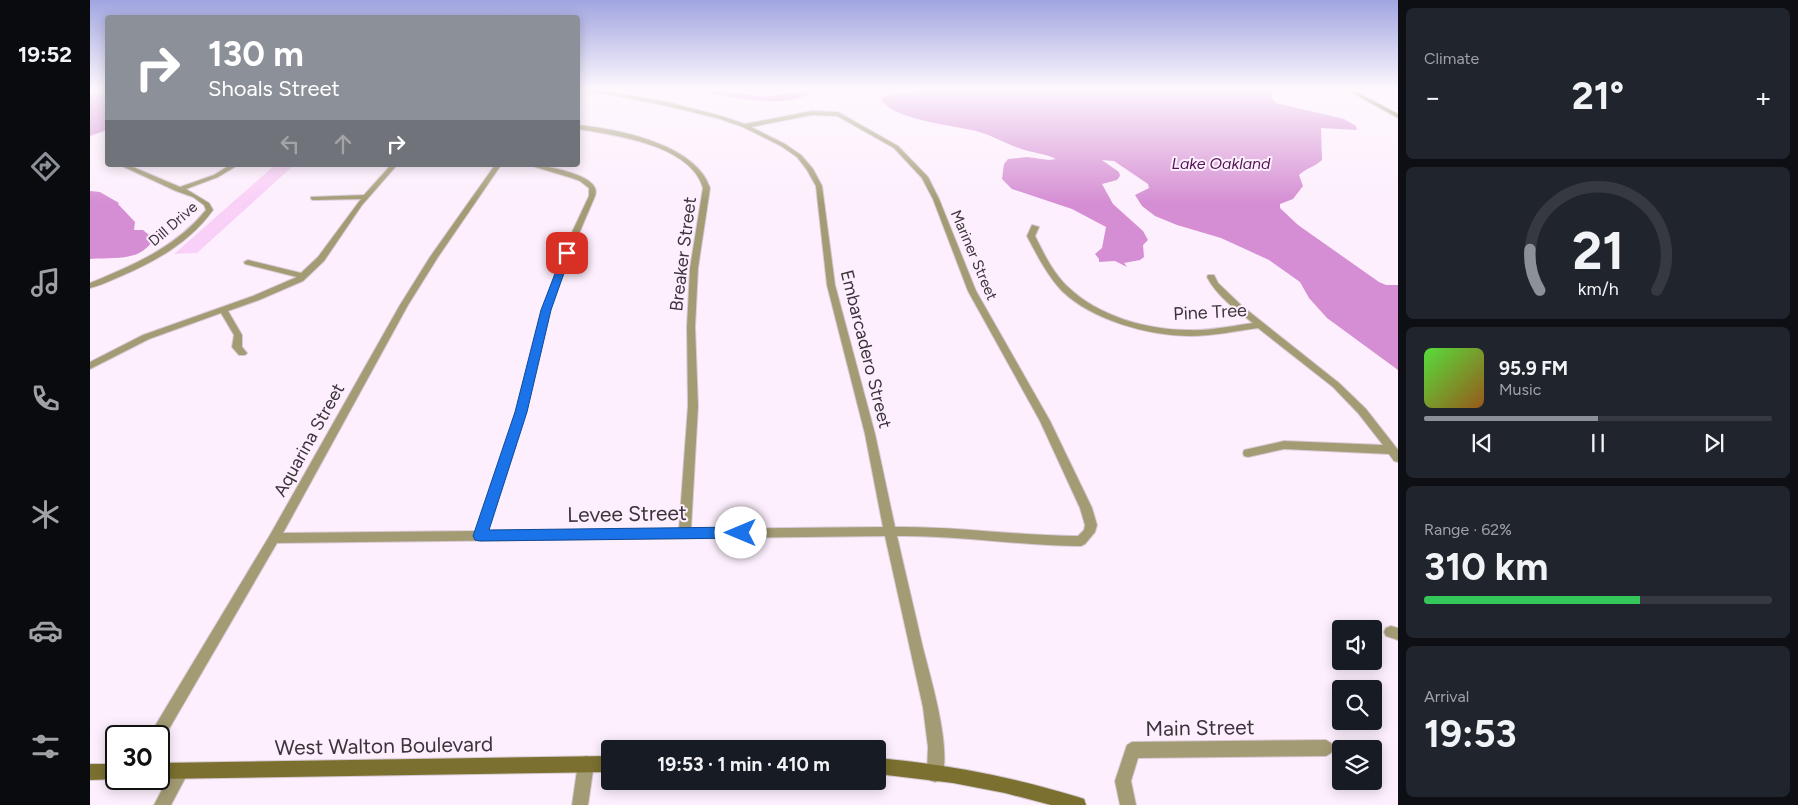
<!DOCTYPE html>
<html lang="en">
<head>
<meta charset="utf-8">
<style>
  body { margin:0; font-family:Figtree,sans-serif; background:#20242c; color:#f1f3f6; height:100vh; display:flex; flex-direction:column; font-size:19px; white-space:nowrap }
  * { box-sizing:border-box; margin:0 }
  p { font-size:16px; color:#9ea1a6 }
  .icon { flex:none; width:28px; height:28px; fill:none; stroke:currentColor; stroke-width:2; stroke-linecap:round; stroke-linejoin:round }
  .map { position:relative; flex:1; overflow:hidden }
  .panel { display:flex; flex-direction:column; gap:8px; padding:8px; background:#0d0f14; width:400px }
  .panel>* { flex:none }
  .hud { position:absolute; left:15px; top:15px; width:475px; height:152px; border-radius:5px; box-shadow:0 2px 12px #0003; background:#8c9099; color:#fff; overflow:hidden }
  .buttons { position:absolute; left:1242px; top:620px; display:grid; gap:10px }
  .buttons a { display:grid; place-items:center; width:50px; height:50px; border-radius:5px; background:#171b24; box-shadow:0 2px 12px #0003; font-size:25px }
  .speed { position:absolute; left:15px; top:725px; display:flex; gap:10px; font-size:25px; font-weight:700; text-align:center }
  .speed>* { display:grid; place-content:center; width:65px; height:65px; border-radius:50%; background:#171b24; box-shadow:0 2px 12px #0003; line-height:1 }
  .speed .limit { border:2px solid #111; border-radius:8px; background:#fff; color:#111 }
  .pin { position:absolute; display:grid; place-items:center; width:42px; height:42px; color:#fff; margin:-21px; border-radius:10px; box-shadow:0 2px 8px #0006 }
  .me { position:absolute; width:55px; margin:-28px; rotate:270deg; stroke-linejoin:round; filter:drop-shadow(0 0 4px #0008) }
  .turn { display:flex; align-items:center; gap:18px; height:105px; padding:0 20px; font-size:22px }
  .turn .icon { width:65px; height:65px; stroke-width:2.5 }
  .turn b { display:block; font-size:35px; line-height:42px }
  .lanes { display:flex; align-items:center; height:48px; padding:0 20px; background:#0003; justify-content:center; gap:25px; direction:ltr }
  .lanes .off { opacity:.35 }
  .big { font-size:38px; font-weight:700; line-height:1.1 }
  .panel .card { flex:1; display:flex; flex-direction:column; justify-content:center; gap:8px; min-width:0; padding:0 18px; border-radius:8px; background:#20242c }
  .panel .dial { align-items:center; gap:0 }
  .dial svg { height:130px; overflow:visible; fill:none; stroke:#363941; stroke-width:7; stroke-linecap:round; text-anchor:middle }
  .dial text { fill:#f1f3f6; stroke:none }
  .song { display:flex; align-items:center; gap:15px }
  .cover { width:60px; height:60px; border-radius:8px; background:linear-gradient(135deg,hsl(110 70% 55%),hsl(30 70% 35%)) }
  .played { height:5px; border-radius:2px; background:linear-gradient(90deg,#8c9099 50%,#363941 50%) }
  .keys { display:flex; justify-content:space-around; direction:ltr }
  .heat { display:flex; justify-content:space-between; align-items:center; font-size:28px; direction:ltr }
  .charge { height:8px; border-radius:4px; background:linear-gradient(90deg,#34c759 62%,#363941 0) }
  .trip { position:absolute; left:511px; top:740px; width:285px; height:50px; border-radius:5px; background:#171b24; box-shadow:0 2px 12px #0003; font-weight:700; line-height:50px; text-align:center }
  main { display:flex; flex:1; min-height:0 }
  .dock { display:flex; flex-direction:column; width:90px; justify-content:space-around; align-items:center; background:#090b0e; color:#9ea1a6 }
  .dock .icon { width:35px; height:35px }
  .dock .on { color:#8c9099 }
  .dock b { font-size:22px; color:#f1f3f6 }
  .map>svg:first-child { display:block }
  .green { fill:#f9d0f7 }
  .water { fill:#d58ed3 }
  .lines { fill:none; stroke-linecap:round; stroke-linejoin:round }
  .street-casing { stroke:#d6cad6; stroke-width:2 }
  .secondary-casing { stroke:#d6cad6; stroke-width:2 }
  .street { fill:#a39b73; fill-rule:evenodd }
  .secondary { fill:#7c7030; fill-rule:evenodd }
  .route { fill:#1a73e8; stroke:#114b97 }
  .labels { text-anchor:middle; stroke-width:4; stroke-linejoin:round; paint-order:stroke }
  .far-street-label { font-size:15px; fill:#3b353b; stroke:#fdeffd }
  .far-water-label { font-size:16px; font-style:italic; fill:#521353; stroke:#fdeffd }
  .street-label { font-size:18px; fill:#3b353b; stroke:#fdeffd }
  .near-street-label { font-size:21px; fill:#3b353b; stroke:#fdeffd }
</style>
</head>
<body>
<main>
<nav class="dock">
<b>19:52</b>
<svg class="icon on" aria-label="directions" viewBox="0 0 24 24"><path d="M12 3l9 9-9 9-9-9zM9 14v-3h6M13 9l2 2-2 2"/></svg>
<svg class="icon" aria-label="music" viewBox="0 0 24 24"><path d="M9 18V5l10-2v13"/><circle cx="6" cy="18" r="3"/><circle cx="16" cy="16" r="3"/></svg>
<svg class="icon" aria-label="phone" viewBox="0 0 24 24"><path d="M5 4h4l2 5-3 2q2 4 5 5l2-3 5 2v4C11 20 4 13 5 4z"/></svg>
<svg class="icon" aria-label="climate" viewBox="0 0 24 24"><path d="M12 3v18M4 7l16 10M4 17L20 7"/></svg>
<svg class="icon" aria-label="car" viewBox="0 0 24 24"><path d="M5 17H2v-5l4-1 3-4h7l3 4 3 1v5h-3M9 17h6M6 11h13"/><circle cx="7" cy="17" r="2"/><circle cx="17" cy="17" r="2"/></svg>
<svg class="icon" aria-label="filters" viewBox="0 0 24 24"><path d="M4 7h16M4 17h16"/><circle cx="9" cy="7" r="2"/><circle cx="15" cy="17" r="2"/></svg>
</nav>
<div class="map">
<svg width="1308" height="805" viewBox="0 0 1308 805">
  <rect width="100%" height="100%" fill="#fdeffd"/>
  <!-- green -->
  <path class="green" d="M185,165H204L107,253L84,254Z"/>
  <!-- water -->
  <path class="water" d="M603,90H630L671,97L726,90C697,112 636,96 603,90Z
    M842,90H1187L1181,97L1186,103L1254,119L1266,126L1267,130L1231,128L1232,160C1225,167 1216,168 1209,175L1213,186L1203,199L1190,204V208L1208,225L1289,282L1296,285H1308V370L1237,318L1219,298L1210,282L1179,260L1131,238L1087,225L1065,216L1052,206L1045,195L1059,188L1058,184L1024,161L1012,160L1029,172L1030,176L1027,180L1012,184L1023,204L1053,231L1058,240L1053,245L1054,257L1050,260L1034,263L1037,267L1025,261L1009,262V259L1005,254L1012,248L1016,227L982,209L922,189L912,179L914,164L918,159L937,157L959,160L966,159C955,153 941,153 929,148C914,143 902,135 886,131C866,126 798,119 791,98L798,94Z
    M17,93V130L0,136V95Z
    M0,191L10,192L29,203L28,204L45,222L44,230H53L59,235L61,243C47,262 21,257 0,259Z"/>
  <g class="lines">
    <defs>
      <path id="street" d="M496,90H508L577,102L631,116L655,124L722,111L748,112L808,146L838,177L849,199L886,291L960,421L1002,508L1007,525L1005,532L995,544L991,546C930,546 869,535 807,536C815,572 824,608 832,644C840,677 863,750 851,780L845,782L839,780L837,774L838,747L833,707L795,536L187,543L72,741L69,743V736H59L62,731L180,535L310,305L340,257L405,165H411L348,257L318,305L193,533L386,531L426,412L452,310L477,243L499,196V188L490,181L482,178L439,165C453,165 499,173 505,188C506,190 506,194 505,196L485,243L460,310L436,412L398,531L589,529L598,406L597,327L600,268L613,188C601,145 525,135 488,129V125C527,129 606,144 620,188L608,268L605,327L608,406L601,529L793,527L775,434L737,285L726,186L717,170L707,157L691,146L653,127L627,118L577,106ZM722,115L747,116L804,148L832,178L843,199L878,291L950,421L990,508L995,525L994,530L988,536C927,536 866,526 805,527L785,434L745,285L732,186L723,169L711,155L695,144L661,127Z
        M30,165H38L90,187L124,175L140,165H148L128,177L96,189L119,203L123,210C99,243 66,261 29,277C19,281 10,286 0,288V283C44,265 86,247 116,210L114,205L103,197L86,191Z
        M301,165H307L272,205L234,261L213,281L169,300L138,311L152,335V347L157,353L155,355H149L142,347L144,335L131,313L59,339L0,369V362L53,335L163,296L207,277L155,264L154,262L158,260L211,273L228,257L271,199L223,200L221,199V197L274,195Z
        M942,225L949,227L945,236C954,254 963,273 978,287C1008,316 1057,330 1098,330C1120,331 1142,326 1163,323C1146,310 1127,296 1117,277L1118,275H1124L1128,283L1152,306L1249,383L1276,409L1308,450V462L1304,461L1299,454L1194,449L1158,457L1154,456L1153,453L1154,450L1194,441L1293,445L1268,413L1243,387L1168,328C1146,331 1123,336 1100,336C1059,336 1002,320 972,291C957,275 947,255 937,236Z
        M1301,626L1308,628V640L1296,636L1294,632L1296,628Z
        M1236,740L1241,743L1244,748L1241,753L1236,756L1048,758L1041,781L1046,805H1030L1025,781L1037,745L1042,742Z
        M496,756L502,758L504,764L498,805H482L488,764L490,758Z
        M91,763L97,765L99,771L81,805H64L85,765Z"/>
      <path id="secondary" d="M1257,90H1263L1308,114V118Z
        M520,756V772L69,779V763Z
        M788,758C856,764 923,777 988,797L994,799L996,805H961L915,793L863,783L788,774Z
        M0,764H26V779H29L0,780Z"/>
    </defs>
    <!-- street casing -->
    <use href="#street" class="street-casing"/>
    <!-- secondary casing -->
    <use href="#secondary" class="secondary-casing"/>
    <!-- street -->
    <use href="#street" class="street"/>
    <!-- secondary -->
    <use href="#secondary" class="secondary"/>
  </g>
  <!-- sky -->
  <linearGradient id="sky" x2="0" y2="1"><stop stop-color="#a0a5e0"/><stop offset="0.44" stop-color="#fef8fe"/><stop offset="1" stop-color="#fef8fe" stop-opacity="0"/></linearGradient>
  <rect width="1308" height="203" fill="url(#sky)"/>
  <!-- route -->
  <path class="route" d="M477,250L481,253L461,310L437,412L399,530L651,527L656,529L658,533L656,537L651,538L390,541L385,540L383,536L425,412L451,310L473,253Z"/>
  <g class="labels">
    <!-- far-street labels -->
    <g class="far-street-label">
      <text transform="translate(83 224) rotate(-41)" y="5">Dill Drive</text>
      <text transform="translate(884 255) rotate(67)" y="5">Mariner Street</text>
    </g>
    <!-- far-water labels -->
    <g class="far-water-label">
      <text x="1131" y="169">Lake Oakland</text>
    </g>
    <!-- street labels -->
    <g class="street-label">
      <text transform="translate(593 254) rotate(-83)" y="6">Breaker Street</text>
      <text transform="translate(1120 312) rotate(-3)" y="6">Pine Tree</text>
      <text transform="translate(776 349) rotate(76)" y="6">Embarcadero Street</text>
      <text transform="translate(219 440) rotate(-61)" y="6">Aquarina Street</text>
    </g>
    <!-- near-street labels -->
    <g class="near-street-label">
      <text transform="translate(537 514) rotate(-1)" y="7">Levee Street</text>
      <text transform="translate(1110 728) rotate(-1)" y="7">Main Street</text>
      <text transform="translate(294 746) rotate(-1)" y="7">West Walton Boulevard</text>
    </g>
  </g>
</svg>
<div class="buttons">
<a><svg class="icon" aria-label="sound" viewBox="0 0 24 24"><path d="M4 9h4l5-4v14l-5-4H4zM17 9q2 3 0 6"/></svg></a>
<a><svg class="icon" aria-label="search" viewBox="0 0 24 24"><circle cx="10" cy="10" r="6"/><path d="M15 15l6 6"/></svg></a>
<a><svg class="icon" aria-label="layers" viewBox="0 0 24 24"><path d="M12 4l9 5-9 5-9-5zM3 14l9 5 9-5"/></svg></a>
</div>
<div class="speed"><div class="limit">30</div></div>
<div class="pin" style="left:477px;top:253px;background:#d93025"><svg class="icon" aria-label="arrive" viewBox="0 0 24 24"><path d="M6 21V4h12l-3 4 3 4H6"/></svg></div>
<svg class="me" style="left:651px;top:533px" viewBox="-20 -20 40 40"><circle r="19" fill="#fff"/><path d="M0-13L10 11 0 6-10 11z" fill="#1a73e8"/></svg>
<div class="trip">19:53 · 1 min · 410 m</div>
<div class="hud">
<div class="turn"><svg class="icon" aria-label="right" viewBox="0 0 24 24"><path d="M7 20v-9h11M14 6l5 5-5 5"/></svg><div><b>130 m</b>Shoals Street</div></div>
<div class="lanes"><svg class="icon off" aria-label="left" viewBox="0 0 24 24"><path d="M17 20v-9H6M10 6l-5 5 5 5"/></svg><svg class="icon off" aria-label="ahead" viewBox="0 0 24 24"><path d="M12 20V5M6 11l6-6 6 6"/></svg><svg class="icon" aria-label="right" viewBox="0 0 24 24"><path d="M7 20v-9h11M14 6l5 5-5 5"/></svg></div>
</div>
</div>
<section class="panel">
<div class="card"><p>Climate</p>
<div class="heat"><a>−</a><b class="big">21°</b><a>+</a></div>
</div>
<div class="card dial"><svg viewBox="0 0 100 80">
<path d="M14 69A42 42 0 1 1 86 69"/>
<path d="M14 69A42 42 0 0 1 8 44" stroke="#8c9099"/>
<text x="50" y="56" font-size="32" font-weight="700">21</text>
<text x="50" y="72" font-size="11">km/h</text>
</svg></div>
<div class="card">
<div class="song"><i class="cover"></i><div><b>95.9 FM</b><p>Music</p></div></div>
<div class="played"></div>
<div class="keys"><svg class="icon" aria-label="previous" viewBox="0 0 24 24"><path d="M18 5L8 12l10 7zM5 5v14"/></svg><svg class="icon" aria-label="pause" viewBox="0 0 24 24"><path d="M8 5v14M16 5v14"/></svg><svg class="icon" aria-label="next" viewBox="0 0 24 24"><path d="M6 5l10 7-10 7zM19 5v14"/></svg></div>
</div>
<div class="card"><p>Range · 62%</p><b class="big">310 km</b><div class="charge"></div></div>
<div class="card"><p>Arrival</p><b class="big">19:53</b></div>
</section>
</main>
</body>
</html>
